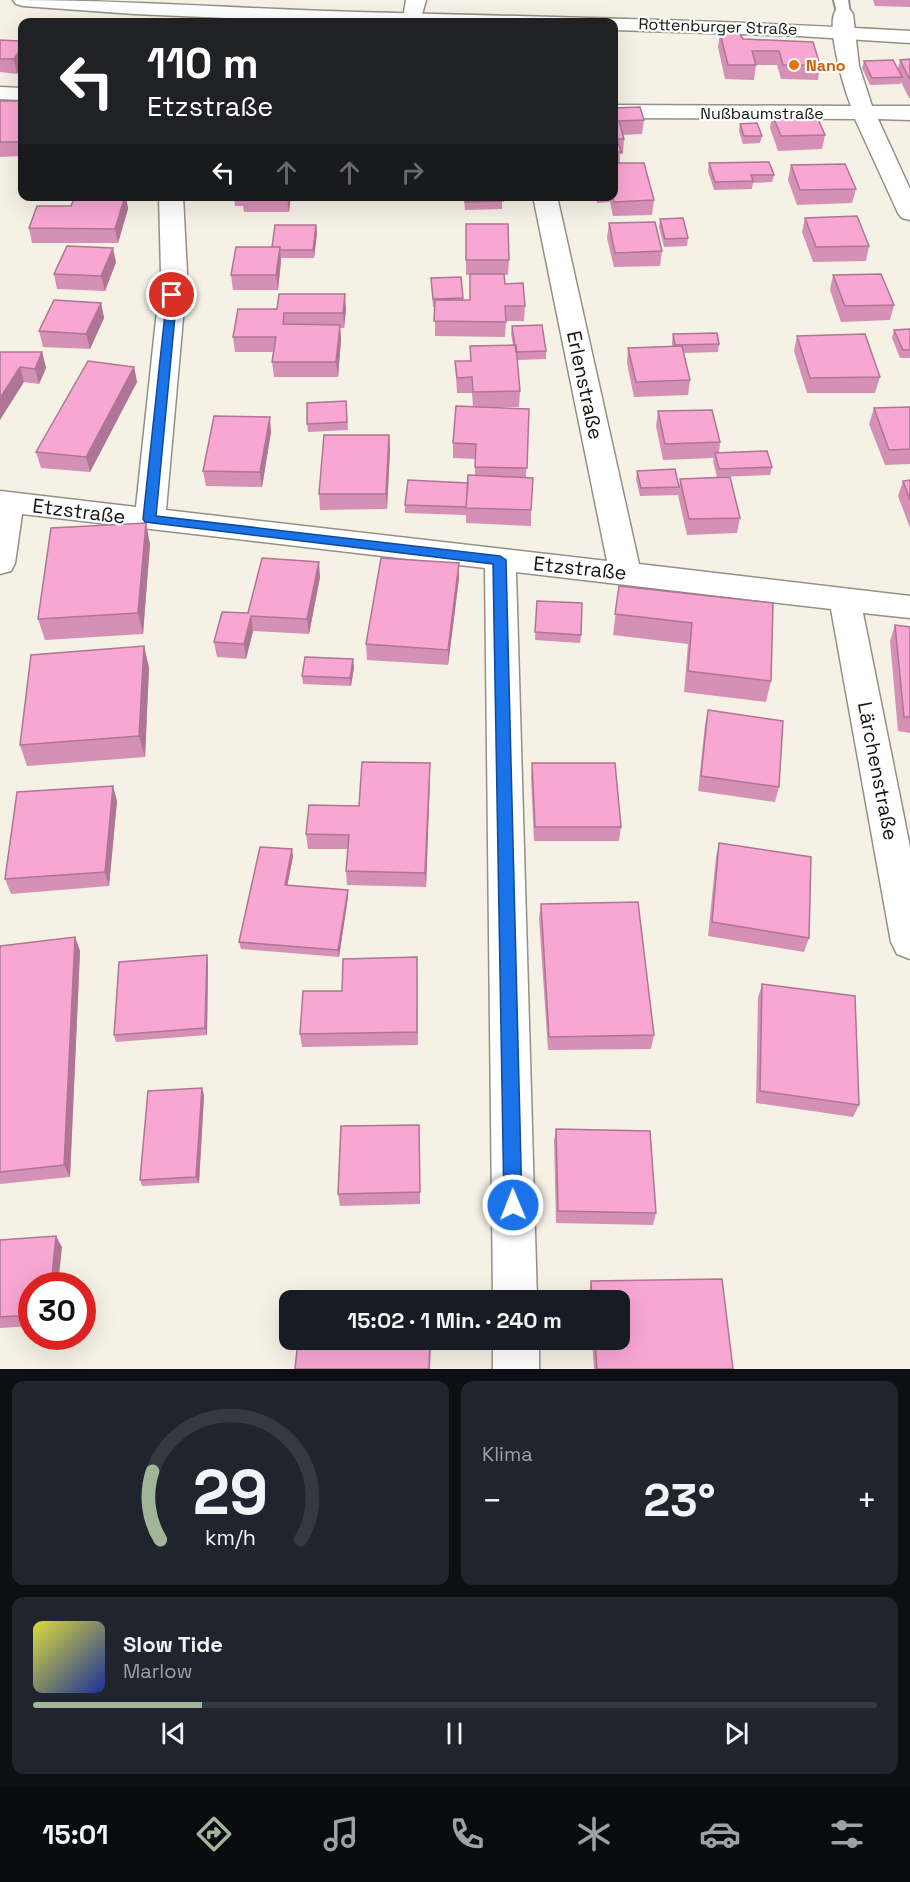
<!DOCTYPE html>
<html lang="de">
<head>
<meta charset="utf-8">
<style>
  body { margin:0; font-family:"Space Grotesk",sans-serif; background:#20242c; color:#f1f3f6; height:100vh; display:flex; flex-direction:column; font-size:22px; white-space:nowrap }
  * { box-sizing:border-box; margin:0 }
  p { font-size:20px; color:#9ea1a6 }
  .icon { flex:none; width:33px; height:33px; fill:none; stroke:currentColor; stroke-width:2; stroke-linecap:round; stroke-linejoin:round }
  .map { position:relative; height:1369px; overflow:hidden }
  .panel { display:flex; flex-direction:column; gap:12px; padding:12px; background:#0d0f14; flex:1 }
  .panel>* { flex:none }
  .top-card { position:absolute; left:18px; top:18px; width:600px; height:183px; border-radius:12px; box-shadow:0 6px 24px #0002; background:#202124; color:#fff; overflow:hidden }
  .speed { position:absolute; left:18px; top:1272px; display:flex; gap:12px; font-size:30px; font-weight:700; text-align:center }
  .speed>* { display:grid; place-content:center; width:78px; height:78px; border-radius:50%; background:#171b24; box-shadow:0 6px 24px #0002; line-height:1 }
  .speed .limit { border:9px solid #d22; background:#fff; color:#111 }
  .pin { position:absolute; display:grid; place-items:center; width:51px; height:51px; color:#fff; margin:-26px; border:3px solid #fff; border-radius:50%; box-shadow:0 2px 6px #0007 }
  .me { position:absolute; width:66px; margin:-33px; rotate:359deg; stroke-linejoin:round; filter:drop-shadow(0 0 4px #0008) }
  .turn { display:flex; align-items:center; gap:21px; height:126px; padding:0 30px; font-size:27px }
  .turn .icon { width:78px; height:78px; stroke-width:2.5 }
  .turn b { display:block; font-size:42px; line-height:51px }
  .lanes { display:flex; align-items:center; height:57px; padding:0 30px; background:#0003; justify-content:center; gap:30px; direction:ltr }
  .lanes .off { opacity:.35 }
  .big { font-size:45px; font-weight:600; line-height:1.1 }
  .panel .widget { flex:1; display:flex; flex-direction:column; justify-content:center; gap:9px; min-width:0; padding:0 21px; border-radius:12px; background:#20242c }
  .panel .dial { align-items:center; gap:0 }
  .dial svg { height:156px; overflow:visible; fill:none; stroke:#363941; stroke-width:7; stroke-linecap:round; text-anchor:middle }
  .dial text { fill:#f1f3f6; stroke:none }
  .song { display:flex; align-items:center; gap:18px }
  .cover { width:72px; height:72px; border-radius:9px; background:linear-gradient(135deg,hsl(60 70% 55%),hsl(230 70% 35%)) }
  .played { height:6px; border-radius:3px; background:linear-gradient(90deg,#a1b598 20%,#363941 20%) }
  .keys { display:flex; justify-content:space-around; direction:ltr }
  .heat { display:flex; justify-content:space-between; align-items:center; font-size:33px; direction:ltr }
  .panel .tiles { flex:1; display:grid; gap:12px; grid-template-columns:1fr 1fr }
  .widget:last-child { grid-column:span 2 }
  .trip { position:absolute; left:279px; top:1290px; width:351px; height:60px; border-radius:12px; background:#171b24; box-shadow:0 6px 24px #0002; font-weight:600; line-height:60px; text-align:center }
  .menu { display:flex; height:96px; justify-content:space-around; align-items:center; background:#090b0e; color:#9ea1a6 }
  .menu .icon { width:42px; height:42px }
  .menu .current { color:#a1b598 }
  .menu b { font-size:27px; color:#f1f3f6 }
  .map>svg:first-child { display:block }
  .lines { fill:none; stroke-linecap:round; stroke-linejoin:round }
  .lane-casing { stroke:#949086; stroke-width:4 }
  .street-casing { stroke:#949086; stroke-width:3 }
  .secondary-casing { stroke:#949086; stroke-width:3 }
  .lane { fill:#fff; fill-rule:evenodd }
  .street { fill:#fff; fill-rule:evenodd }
  .secondary { fill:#fff; fill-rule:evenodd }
  .wall { fill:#d590b5 }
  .shaded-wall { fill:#ae7594 }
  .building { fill:#f8a7d3; stroke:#ae7594; stroke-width:1.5 }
  .route { fill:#1a73e8; stroke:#114b97; stroke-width:1.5 }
  .food-dot { fill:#e8710a; stroke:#fefefe; stroke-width:2 }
  .labels { text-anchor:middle; stroke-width:4.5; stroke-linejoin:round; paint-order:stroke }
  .far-street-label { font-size:16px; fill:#14130f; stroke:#fefefe }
  .far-food-label { font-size:16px; font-weight:bold; fill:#c56008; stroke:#fefefe; text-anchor:start }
  .street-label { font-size:20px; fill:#14130f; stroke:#fefefe }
</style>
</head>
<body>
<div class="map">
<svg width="910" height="1369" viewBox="0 0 910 1369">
  <rect width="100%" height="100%" fill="#f5f1e5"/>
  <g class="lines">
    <defs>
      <path id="lane" d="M834,0H848L850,14L848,17H838Z"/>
      <path id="street" d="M406,0H426L420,22H406L403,18Z
        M843,8L850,10L853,14L859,66L872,106H910V120L878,119L910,189V220L902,218L898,213L855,119L614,118V105L851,106C844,88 825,25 836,10Z
        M0,87L22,88V100L0,99Z
        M159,196H183L187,273L166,510L607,561L533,196H557L639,564L910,596V618L863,613L910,847V959L897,954L891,942L831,609L516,572L537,1300H493L485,568L22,514L15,563L11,571L0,574V491L136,507L161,273Z
        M493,1340H539V1369H493Z"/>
      <path id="secondary" d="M13,0C128,0 243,9 357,12C542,17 726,20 910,31V43L799,36L614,30V22H317L134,14L23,6L16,4Z"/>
    </defs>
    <!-- lane casing -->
    <use href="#lane" class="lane-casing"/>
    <!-- street casing -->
    <use href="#street" class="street-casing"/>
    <!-- secondary casing -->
    <use href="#secondary" class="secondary-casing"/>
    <!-- lane -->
    <use href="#lane" class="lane"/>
    <!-- street -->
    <use href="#street" class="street"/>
    <!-- secondary -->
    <use href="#secondary" class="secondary"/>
  </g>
  <!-- wall -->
  <path class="wall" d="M873,0H910V7L875,6Z
    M720,33L743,39L820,65L818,80L781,79L777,65H756L754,80L725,79L718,47Z
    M22,38V67H21L17,74L0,72V40L21,41Z
    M910,59V98H909L901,82L900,84L870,85L862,68L864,61L898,69L900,60Z
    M0,101H22V156L0,157Z
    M614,108L644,120L642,134L623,135L624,139L623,154H620V163L654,200L652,215L613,216L610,202L597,203L596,196H614Z
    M772,114L825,135L822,149L778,151L770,128Z
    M740,124L762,136L760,143L743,144L739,131Z
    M709,163L774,175L772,182L753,183L752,189L714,190L708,171Z
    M791,165L856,189L852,203L797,205L788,180Z
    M34,196H126L128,209L118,243H32L29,228L71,206L74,197Z
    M234,196H291L289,212H244L243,206H235Z
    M464,196H502V209L465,210Z
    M805,218L869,246L866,261L813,262L802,232Z
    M660,219L688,238L687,246L664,247L659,227Z
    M609,223L662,251L660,266L614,267L607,238Z
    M466,224L509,260L508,275H504L505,284L525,306L524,321H506L505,337L435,336V307H433L431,278L461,277L463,300H470V275H466Z
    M316,225L317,233L314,258H281L278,290H233L231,275L272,247Z
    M116,262L105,291L57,289L54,274Z
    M833,275L894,305L890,320L841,322L830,290Z
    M101,303L104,318L90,349L43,347L39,331Z
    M238,309H346L344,328H340L341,340L338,377H274L272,362L273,352H235L233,337Z
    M512,326L546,351V359L517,360L520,391L519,407H488L529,409L526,477L531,510V526L466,523V515L405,513V505L468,483L475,475V459L453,458V443L473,407L472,393H457L455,361H470V346L513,345L511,334Z
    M910,329V358H900L892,338L894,330Z
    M673,334L719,344L718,352L684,353L690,380L688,395L634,397L627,363L628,348L672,346V342Z
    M797,336L880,377L875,393H807L794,351Z
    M0,352H42L46,368L39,384L24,382Z
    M134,367L137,382L90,472L41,468L36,452Z
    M346,401L348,430L308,432L307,424Z
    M910,407V464L885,465L869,424L874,408Z
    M658,411L720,442L719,453L772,467L770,475L717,477L713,461L714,458L663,460L656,426Z
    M271,432L262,487L206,486L203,471Z
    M389,435L390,450L387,509L320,510L319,494Z
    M637,471L679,487L680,479L740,518L737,533L687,535L678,495L640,496L636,479Z
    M910,480V528L898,496L903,481Z
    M150,544L143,634L45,640L38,619Z
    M459,563V578L448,665L367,660L366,644Z
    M320,577L309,634L253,631L246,659L217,657L214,642L248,613Z
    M619,586L773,603L771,681L766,702L684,692L688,644L613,635Z
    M537,601L581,635L580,643L535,640Z
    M895,625L910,627V733L898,731L890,641Z
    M144,646L149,668L145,757L27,766L20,745Z
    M354,667L351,686L303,684L302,676Z
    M708,710L779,787L775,802L698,791L705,725Z
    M532,763L621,827L619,841H534L531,778Z
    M430,778L426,887L347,885L346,871L348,849H308L306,834Z
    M117,801L109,886L11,894L5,879Z
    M719,843L809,938L804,952L708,936L716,857Z
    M293,856L287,885L348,890V897L339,957L241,949L239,942Z
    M541,904L654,1035L651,1049L548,1050L539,918Z
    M75,937L80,951L70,1177L0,1184V946Z
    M207,955L208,963L207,1035L116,1042L114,1035Z
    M417,957L418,1045L302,1047L300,1034Z
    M762,984L859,1105L853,1117L756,1103L758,998Z
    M204,1095L199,1183L142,1186L140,1180Z
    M419,1125L420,1204L340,1206L338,1194Z
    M556,1129L656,1213L653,1225L556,1223L554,1141Z
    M0,1240L62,1247L32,1286V1326L0,1328Z
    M591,1281L733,1369H594L592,1340H620V1300H590L589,1292Z"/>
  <!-- shaded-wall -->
  <path class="shaded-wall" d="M18,53L21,67L17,74L14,59Z
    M125,196H126L128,209L118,243L115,229Z
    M287,196H291L289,212L287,197Z
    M316,225L317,233L314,258L313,250Z
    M280,247L281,262L278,290L276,275Z
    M113,248L116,262L105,291L101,276Z
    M345,294L346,309L344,328L343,313Z
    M101,303L104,318L90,349L86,334Z
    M340,325L341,340L338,377L336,362Z
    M42,352L46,368L39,384L35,369Z
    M20,367L24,382L0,420V398Z
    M134,367L137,382L90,472L86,457Z
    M270,417L271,432L262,487L260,472Z
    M389,435L390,450L387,509L386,494Z
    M146,523L150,544L143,634L138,613Z
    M319,562L320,577L309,634L307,619Z
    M459,563V578L448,665V650Z
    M251,616L253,631L246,659L244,644Z
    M144,646L149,668L145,757L139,736Z
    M353,659L354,667L351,686L350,678Z
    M430,763V778L426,887L425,873Z
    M113,786L117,801L109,886L105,872Z
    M292,849L293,856L286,893L285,885Z
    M348,890V897L339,957L338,950Z
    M75,937L80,951L70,1177L64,1165Z
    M207,955L208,963L207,1035L205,1028Z
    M202,1088L204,1095L199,1183L196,1177Z
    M56,1236L62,1247L58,1286H51Z
    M430,1340H431L430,1369H429Z"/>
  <!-- building -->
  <path class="building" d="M720,33H739L743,39L813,42L820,65H783L779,51H752L756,65H728Z
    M22,38V53H18L14,59H0V40L21,41Z
    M910,59V80L900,60Z
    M893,60L902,77L872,78L864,61Z
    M0,101H22V142H0Z
    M640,107L644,120L619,121L624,139H617L621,152H614V108Z
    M815,112L825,135L781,136L772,114Z
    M757,123L762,136H744L740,124Z
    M769,162L774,175H751L753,181L715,182L709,163Z
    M614,163H644L654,200L614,202L613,196Z
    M845,164L856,189L800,190L791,165Z
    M75,196H125L115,229L29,228L37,206H71Z
    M242,196H287V197H242Z
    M465,196H502L503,201L465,202Z
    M857,216L869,246L816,247L805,218Z
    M683,218L688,238L665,239L660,219Z
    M655,222L662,251L615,253L609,223Z
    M466,224H508L509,260H466Z
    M275,225H316L313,250H280V247H272Z
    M67,246L113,248L101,276L54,274Z
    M236,247H280L276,275H231Z
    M470,274H504L505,284L523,283L525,306H505L506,322L434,321L435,300H470Z
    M881,274L894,305L845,306L833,275Z
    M461,277L463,298L433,299L431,278Z
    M279,294H345L343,313H284L283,324L340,325L336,362H272L276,337H233L238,309H277Z
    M54,300L101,303L86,334L39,331Z
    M542,325L546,351L516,352L512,326Z
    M910,329V350H903L894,330Z
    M717,333L719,344L675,345L673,334Z
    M865,334L880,377L810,378L797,336Z
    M516,345L520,391L473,392L472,377L457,378L455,361H471L470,346Z
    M682,346L690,380L636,382L628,348Z
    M0,352H42L35,369L20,367L0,398Z
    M88,361L134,367L86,457L36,452Z
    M346,401L347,422L307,424V403Z
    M456,406L529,409L527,468L475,467L476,444L453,443Z
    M910,407V449L889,450L874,408Z
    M712,410L720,442L665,444L658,411Z
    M214,416L270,417L260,472L203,471Z
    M324,435H389L386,494H319Z
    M767,451L772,467L719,469L715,453Z
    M675,469L679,487L641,488L637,471Z
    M468,475L533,478L531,510L466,508Z
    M730,477L740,518L689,519L680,479Z
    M408,480L468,483L466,507L405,505Z
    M910,480V500L903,481Z
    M146,523L138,613L38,619L51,528Z
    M262,558L319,562L307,619L251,616L244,644L214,642L222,612L248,613Z
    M381,558L459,563L448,650L366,644Z
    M619,586L773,603L771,681L688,671L692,623L615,614Z
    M537,601L582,603L581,635L535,632Z
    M895,625L910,627V717H904Z
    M144,646L139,736L20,745L31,655Z
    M305,657L353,659L350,678L302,676Z
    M708,710L783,721L779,787L701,776Z
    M362,762L430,763L425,873L346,871L349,835L306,834L309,805L359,806Z
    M532,763H615L621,827H535Z
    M113,786L105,872L5,879L17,792Z
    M719,843L811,857L809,938L712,922Z
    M260,847L292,849L285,885L348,890L338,950L239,942Z
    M638,902L654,1035L549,1037L541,904Z
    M75,937L64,1165L0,1172V946Z
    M207,955L205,1028L114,1035L119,962Z
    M417,957V1032L300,1034L303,991H342L343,959Z
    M762,984L855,996L859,1105L760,1091Z
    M202,1088L196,1177L140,1180L148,1091Z
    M419,1125L420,1192L338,1194L341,1126Z
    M556,1129L650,1131L656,1213L558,1211Z
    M56,1236L51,1286H32V1315L0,1317V1240Z
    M722,1279L733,1369H597L595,1340H620V1300H592L591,1281Z
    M298,1340H430L429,1369H295Z"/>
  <!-- route -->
  <path class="route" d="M172,292L177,295L156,516L500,556L506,560L522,1205L519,1211L513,1214L506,1211L504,1205L493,564L145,522L143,519L167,295Z"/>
  <!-- markers -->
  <circle class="food-dot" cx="794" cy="65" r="6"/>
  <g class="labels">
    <!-- far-street labels -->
    <g class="far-street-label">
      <text transform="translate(718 26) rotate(2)" y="6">Rottenburger Straße</text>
      <text x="762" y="119">Nußbaumstraße</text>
    </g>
    <!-- far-food labels -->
    <g class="far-food-label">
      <text x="806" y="71">Nano</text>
    </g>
    <!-- street labels -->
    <g class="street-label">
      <text transform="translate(585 385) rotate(78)" y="7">Erlenstraße</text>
      <text transform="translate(79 511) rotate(7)" y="7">Etzstraße</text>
      <text transform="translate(580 568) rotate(6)" y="7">Etzstraße</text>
      <text transform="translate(878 771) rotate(79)" y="7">Lärchenstraße</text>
    </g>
  </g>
</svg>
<div class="speed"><div class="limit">30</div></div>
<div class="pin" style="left:172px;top:295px;background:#d93025"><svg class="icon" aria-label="arrive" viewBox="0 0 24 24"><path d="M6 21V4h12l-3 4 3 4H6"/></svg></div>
<svg class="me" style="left:513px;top:1205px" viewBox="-20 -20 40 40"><circle r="17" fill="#1a73e8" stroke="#fff" stroke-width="3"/><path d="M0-11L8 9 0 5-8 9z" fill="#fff"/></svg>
<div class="trip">15:02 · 1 Min. · 240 m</div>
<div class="top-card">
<div class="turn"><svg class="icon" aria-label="left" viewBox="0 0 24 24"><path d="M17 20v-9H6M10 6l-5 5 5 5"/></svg><div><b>110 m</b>Etzstraße</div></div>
<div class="lanes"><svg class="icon" aria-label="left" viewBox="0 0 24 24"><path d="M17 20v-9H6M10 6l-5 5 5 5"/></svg><svg class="icon off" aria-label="ahead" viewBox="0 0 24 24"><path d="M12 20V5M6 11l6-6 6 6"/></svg><svg class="icon off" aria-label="ahead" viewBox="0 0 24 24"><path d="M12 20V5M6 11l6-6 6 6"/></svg><svg class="icon off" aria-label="right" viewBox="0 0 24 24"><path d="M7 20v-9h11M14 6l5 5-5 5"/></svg></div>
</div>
</div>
<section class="panel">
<div class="tiles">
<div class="widget dial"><svg viewBox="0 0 100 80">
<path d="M14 69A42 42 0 1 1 86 69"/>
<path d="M14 69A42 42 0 0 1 10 34" stroke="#a1b598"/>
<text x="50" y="56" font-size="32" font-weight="700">29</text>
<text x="50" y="72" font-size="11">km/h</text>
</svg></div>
<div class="widget"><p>Klima</p>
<div class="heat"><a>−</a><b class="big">23°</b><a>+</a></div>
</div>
<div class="widget">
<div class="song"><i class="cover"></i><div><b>Slow Tide</b><p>Marlow</p></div></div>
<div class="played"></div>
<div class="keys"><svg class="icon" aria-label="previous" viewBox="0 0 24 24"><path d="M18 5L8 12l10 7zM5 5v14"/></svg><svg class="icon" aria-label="pause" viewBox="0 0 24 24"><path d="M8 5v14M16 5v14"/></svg><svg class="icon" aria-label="next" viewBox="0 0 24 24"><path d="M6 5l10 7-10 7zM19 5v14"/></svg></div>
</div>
</div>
</section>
<nav class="menu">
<b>15:01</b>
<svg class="icon current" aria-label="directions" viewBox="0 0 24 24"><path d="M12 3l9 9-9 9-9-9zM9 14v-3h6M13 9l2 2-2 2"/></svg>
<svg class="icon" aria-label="music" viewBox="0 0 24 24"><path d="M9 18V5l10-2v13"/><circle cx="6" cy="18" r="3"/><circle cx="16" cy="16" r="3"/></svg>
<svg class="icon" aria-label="phone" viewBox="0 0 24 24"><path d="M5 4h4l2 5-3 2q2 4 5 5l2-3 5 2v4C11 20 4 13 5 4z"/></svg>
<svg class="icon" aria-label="climate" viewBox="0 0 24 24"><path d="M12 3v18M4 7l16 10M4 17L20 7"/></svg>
<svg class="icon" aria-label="car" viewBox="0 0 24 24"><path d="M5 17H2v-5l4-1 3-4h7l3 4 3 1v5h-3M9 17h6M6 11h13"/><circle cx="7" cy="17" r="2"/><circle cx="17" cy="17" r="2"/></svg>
<svg class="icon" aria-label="filters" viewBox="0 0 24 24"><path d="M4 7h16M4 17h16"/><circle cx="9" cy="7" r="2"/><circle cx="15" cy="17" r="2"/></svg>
</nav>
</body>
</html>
